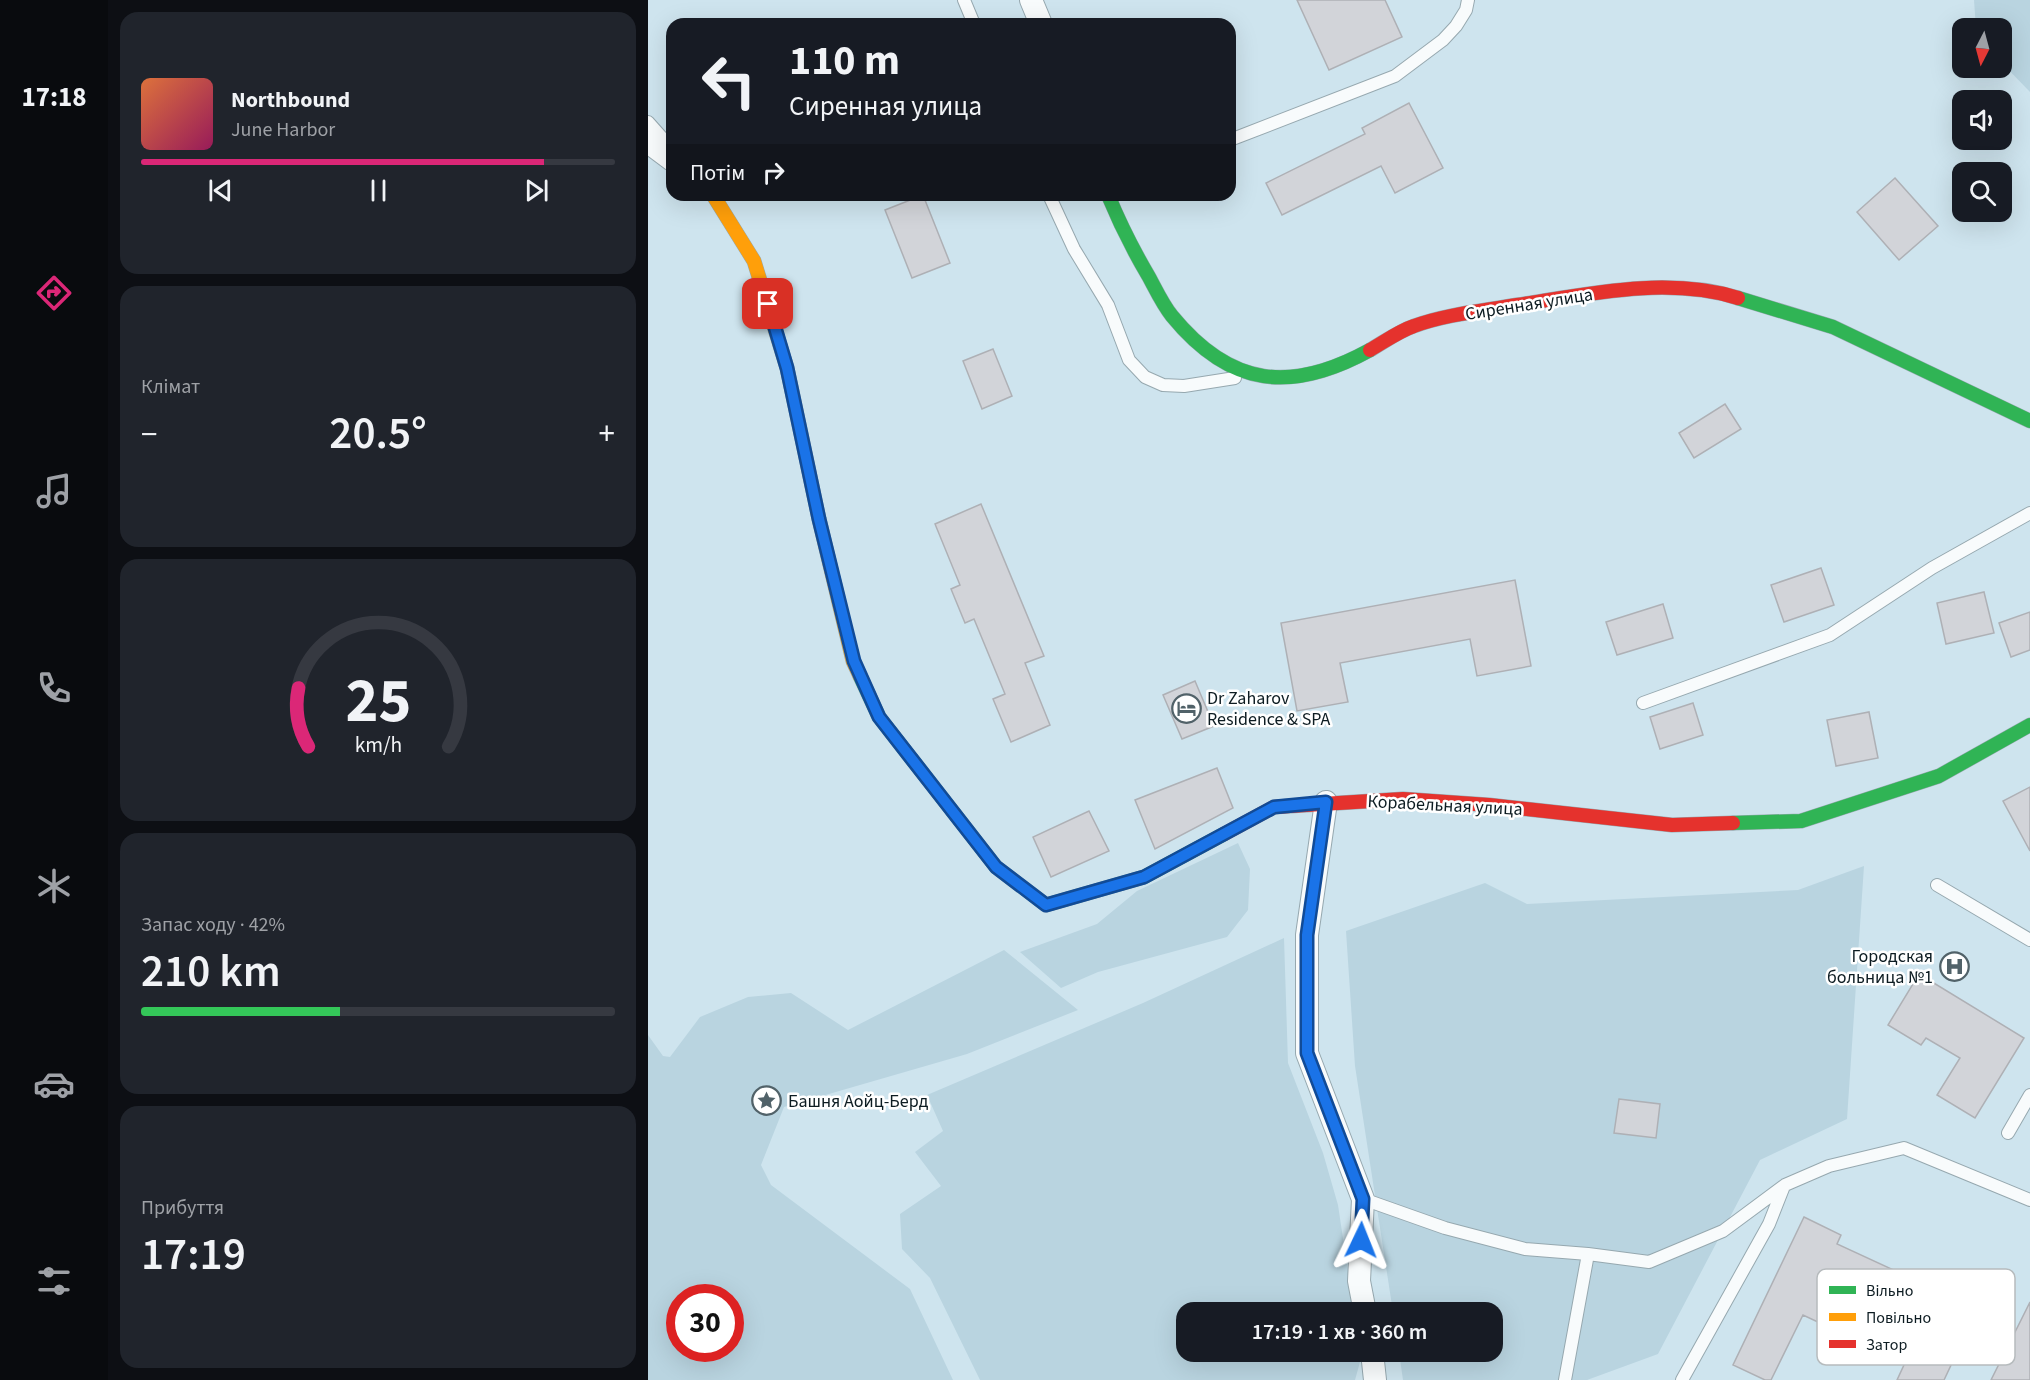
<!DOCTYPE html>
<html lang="uk">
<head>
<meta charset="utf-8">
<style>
  body { margin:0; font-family:"Source Sans 3",sans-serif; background:#20242c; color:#f1f3f6; height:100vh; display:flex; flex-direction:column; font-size:22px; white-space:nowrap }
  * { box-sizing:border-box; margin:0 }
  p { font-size:20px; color:#9ea1a6 }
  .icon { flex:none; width:33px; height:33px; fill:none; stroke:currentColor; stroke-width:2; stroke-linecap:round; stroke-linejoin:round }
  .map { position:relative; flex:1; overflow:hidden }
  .sheet { display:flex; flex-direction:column; gap:12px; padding:12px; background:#0d0f14; width:540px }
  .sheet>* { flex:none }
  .banner { position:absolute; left:18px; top:18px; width:570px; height:183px; border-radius:18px; box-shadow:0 6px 24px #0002; background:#171b24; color:#f1f3f6; overflow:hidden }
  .needle { width:39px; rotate:186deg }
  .buttons { position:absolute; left:1304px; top:18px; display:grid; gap:12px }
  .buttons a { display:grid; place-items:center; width:60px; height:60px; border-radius:12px; background:#171b24; box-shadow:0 6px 24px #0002; font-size:30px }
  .speed { position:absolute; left:18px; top:1284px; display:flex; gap:12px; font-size:30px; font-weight:700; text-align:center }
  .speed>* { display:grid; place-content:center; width:78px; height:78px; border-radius:50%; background:#171b24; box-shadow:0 6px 24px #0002; line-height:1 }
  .speed .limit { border:9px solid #d22; background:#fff; color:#111 }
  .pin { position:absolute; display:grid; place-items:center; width:51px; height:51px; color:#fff; margin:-26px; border-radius:12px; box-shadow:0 3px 9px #0006 }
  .me { position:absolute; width:66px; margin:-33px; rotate:2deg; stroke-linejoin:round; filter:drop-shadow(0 0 4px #0008) }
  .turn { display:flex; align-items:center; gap:21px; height:126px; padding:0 24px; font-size:27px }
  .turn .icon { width:78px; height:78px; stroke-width:2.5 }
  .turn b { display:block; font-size:42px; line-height:51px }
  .then { display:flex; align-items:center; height:57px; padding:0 24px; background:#0003; gap:12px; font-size:22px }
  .big { font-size:45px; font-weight:600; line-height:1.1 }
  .sheet .tile { flex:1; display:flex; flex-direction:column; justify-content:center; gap:9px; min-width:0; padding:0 21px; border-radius:18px; background:#20242c }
  .sheet .dial { align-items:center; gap:0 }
  .dial svg { height:156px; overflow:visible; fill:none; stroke:#363941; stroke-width:7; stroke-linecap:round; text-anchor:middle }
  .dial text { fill:#f1f3f6; stroke:none }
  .song { display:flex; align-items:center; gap:18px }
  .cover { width:72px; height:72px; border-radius:9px; background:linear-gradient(135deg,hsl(20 70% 55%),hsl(330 70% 35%)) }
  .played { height:6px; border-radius:3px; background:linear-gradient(90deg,#db2777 85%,#363941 85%) }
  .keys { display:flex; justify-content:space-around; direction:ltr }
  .heat { display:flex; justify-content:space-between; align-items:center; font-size:33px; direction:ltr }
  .charge { height:9px; border-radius:4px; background:linear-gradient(90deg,#34c759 42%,#363941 0) }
  .trip { position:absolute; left:528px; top:1302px; width:327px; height:60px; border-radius:18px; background:#171b24; box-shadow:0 6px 24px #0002; font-weight:600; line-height:60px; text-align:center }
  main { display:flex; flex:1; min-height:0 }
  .dock { display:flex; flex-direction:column; width:108px; justify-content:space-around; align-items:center; background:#090b0e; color:#9ea1a6 }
  .dock .icon { width:42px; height:42px }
  .dock .active { color:#db2777 }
  .dock b { font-size:27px; color:#f1f3f6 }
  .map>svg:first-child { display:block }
  .green { fill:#b9d4e0; fill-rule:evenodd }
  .building { fill:#d2d4d9; stroke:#aeb0b5; stroke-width:1.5 }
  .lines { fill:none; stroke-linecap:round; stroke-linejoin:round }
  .lane-casing { stroke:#96a8af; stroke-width:14 }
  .street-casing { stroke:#96a8af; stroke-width:24 }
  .fast-casing { stroke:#96a8af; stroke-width:15 }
  .slow-casing { stroke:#96a8af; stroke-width:15 }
  .jam-casing { stroke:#96a8af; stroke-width:15 }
  .lane { stroke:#f8fbfc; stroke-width:12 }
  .street { stroke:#f8fbfc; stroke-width:22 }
  .fast { stroke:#30b455; stroke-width:14 }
  .slow { stroke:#ff9f0a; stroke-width:14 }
  .jam { stroke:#e5322d; stroke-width:14 }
  .route-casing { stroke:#114b97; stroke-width:15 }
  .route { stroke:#1a73e8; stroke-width:10 }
  .labels { text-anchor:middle; stroke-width:5; stroke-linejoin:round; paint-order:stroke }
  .street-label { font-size:18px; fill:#0d1c22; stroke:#fff }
  .poi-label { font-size:18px; fill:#0d1c22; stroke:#fff; text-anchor:start }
  .key { fill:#fff; stroke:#b6bbbd; stroke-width:1.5 }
  .key-label { font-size:16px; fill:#0d1c22 }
</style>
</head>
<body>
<main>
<nav class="dock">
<b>17:18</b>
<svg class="icon active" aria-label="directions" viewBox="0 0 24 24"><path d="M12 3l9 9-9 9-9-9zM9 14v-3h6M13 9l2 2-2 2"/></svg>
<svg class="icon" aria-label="music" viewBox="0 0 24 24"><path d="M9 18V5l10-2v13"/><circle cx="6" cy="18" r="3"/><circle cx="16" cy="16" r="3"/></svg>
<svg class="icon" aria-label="phone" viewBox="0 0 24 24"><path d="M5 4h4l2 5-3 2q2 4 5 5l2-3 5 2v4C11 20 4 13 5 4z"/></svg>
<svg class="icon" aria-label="climate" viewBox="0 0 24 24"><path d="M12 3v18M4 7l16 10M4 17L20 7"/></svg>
<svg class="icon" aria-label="car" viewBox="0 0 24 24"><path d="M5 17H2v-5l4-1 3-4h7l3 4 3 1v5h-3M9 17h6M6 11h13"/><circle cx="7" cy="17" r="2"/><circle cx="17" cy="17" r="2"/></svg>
<svg class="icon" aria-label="filters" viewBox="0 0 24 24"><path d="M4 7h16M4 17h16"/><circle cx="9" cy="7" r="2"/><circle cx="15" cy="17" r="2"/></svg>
</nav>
<section class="sheet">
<div class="tile">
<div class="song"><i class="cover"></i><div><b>Northbound</b><p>June Harbor</p></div></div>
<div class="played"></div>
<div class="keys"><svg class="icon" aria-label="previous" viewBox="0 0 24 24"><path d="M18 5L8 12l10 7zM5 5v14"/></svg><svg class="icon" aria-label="pause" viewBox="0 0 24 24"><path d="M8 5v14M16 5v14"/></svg><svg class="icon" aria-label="next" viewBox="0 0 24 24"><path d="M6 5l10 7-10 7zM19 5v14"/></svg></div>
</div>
<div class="tile"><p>Клімат</p>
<div class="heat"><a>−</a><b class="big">20.5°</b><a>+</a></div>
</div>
<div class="tile dial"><svg viewBox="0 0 100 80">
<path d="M14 69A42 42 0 1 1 86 69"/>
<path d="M14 69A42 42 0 0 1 9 39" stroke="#db2777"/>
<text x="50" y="56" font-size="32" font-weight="700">25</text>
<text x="50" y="72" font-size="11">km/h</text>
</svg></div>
<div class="tile"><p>Запас ходу · 42%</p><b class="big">210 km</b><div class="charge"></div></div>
<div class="tile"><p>Прибуття</p><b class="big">17:19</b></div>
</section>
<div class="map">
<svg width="1382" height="1380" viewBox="0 0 1382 1380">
  <rect width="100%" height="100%" fill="#cee4ee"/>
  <!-- green -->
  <path class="green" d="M1326,0H1382V92L1353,62V28H1328Z
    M590,843L602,869L600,910L579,937L450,972L413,988L372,952L449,924L489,891Z
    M1216,866L1199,1119L1112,1160L1010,1354L939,1380H755L751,1352H844V1312H745L707,1066L698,931L837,883L879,904L1150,890Z
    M636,938L640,1063L675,1153L690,1205L706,1312H538V1352H711L712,1362L707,1380H332L282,1278L254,1249L252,1214L293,1186L267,1152L295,1131L279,1095L495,1003Z
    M356,950L430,1010L319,1054L136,1107L113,1165L123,1185L262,1289L305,1380H0V1035L15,1056L22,1057L52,1017L100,997L143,993L200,1030ZM32,1298H82V1348H32Z"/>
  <!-- building -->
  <path class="building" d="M649,0H737L754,37L681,70Z
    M761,103L795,168L747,193L733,166L634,215L618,183L717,134L714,128Z
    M1247,178L1290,226L1251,260L1209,212Z
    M275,195L302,263L264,278L237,210Z
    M345,349L364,396L334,409L315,361Z
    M1077,404L1093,429L1046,458L1031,433Z
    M333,504L396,656L377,663L402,725L363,742L345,699L357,694L326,619L317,623L303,589L312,585L287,524Z
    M1173,568L1186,605L1136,622L1123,585Z
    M867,580L883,666L829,676L822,639L692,663L700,702L649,711L633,623Z
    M1336,592L1346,633L1298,644L1289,603Z
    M1015,604L1025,638L969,655L958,622Z
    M1382,612V650L1363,657L1351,623Z
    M547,681L566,726L534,739L515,695Z
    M1045,703L1055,735L1012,749L1002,717Z
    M1221,712L1230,758L1188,766L1179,720Z
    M569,768L585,808L507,849L487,800Z
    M1382,787V851L1355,801Z
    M441,811L461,851L403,877L385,837Z
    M1271,974L1376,1038L1327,1118L1289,1095L1312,1058L1278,1038L1273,1045L1240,1025Z
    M971,1099L1012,1104L1008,1138L966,1133Z
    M1156,1217L1193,1235L1189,1244L1252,1273L1219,1345L1155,1315L1123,1380H1117L1085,1365Z
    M1290,1292L1329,1310L1296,1380H1249Z
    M1382,1302V1380H1343Z"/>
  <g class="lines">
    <defs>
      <path id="lane" d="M316,0L326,24
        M0,122L24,149
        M582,140L747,76L795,40L808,26L818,10L820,0
        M401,195L426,249L460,305L481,360L497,377L515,385L536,386L587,378
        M995,703L1182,635L1284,568L1382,513
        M1289,885L1382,940
        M1360,1133L1382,1095
        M715,1199L797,1228L877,1249L940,1254L917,1380
        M940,1254L1001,1262L1075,1231L1137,1185L1181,1166L1256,1148L1382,1200
        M1034,1380L1121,1224L1136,1186"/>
      <path id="street" d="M383,0L393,24
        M0,142L24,160
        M678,802L659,935V1053L715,1199L711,1281L717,1312
        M724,1352L727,1380"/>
      <path id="fast" d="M460,195C472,224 485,250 501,277C508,290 515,305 524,316C583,388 644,393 722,350
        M1090,298L1185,327L1382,421
        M212,676L231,717L348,867L398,905L496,877L576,834
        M1085,823L1153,821L1291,776L1382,725"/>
      <path id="slow" d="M65,195L106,261L139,368L171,519L205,661L212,676"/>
      <path id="jam" d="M722,350C736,342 751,331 766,326C799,314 835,311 869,305C940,294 1020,276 1090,298
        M576,834L626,807L755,799L841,805L1024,825L1085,823"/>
    </defs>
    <!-- lane casing -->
    <use href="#lane" class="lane-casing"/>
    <!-- street casing -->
    <use href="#street" class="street-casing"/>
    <!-- fast casing -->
    <use href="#fast" class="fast-casing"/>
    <!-- slow casing -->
    <use href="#slow" class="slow-casing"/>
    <!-- jam casing -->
    <use href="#jam" class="jam-casing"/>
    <!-- lane -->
    <use href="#lane" class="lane"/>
    <!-- street -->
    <use href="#street" class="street"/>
    <!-- fast -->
    <use href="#fast" class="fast"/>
    <!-- slow -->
    <use href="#slow" class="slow"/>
    <!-- jam -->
    <use href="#jam" class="jam"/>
  </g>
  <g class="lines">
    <defs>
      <path id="route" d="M120,304L139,368L171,519L206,661L231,717L348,867L398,905L496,877L626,807L678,802L659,935V1053L715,1199L713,1240"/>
    </defs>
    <!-- route casing -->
    <use href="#route" class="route-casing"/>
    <!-- route -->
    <use href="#route" class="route"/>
  </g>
  <!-- icons -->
  <defs>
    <symbol id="hotel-ring" viewBox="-11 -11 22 22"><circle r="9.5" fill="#fff" stroke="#516269" stroke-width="1.5"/><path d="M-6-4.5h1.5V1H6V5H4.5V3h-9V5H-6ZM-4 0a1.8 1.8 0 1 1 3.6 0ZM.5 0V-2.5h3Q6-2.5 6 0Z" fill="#516269"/></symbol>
    <symbol id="hospital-ring" viewBox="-11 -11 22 22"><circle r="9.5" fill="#fff" stroke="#516269" stroke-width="1.5"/><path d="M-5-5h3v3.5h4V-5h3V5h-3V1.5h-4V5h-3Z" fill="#516269"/></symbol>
    <symbol id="sight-ring" viewBox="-11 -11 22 22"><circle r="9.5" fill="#fff" stroke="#516269" stroke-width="1.5"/><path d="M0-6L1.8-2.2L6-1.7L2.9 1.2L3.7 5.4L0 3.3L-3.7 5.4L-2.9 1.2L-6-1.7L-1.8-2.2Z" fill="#516269"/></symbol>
  </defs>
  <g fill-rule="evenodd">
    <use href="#hotel-ring" x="522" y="692" width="33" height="33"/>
    <use href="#hospital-ring" x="1290" y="950" width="33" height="33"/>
    <use href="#sight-ring" x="102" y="1084" width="33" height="33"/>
  </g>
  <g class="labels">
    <!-- street labels -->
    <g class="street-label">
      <text transform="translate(881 304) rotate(-9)" y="6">Сиренная улица</text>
      <text transform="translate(797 805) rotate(3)" y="6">Корабельная улица</text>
    </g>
    <!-- poi labels -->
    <g class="poi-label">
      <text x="559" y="704">Dr Zaharov<tspan x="559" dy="21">Residence &amp; SPA</tspan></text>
      <text x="1285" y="962" text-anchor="end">Городская<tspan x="1285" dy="21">больница №1</tspan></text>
      <text x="140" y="1107">Башня Аойц-Берд</text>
    </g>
  </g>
  <!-- legend -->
  <rect x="1169" y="1269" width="198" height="96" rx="9" class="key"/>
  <rect x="1181" y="1286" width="27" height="8" fill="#30b455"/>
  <rect x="1181" y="1313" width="27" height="8" fill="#ff9f0a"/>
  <rect x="1181" y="1340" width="27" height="8" fill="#e5322d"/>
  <g class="key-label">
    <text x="1218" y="1296">Вільно</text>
    <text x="1218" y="1323">Повільно</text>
    <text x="1218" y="1350">Затор</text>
  </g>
</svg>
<div class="buttons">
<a><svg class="needle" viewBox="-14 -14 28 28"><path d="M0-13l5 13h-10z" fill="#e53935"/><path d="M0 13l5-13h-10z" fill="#9ea1a6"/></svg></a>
<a><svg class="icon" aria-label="sound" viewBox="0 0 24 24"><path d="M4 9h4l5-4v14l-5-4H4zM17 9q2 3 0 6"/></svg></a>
<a><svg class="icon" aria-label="search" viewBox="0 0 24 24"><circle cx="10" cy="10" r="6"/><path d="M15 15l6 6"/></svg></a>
</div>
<div class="speed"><div class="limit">30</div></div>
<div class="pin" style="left:120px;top:304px;background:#d93025"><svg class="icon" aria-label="arrive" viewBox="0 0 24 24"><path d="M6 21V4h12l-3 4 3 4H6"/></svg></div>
<svg class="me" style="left:713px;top:1240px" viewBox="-20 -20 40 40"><path d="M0-17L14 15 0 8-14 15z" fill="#1a73e8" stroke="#fff" stroke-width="4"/></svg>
<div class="trip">17:19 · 1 хв · 360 m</div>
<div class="banner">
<div class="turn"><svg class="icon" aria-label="left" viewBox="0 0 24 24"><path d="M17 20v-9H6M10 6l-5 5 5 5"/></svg><div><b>110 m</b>Сиренная улица</div></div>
<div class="then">Потім<svg class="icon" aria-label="right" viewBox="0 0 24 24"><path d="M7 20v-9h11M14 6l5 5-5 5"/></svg></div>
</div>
</div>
</main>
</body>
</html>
